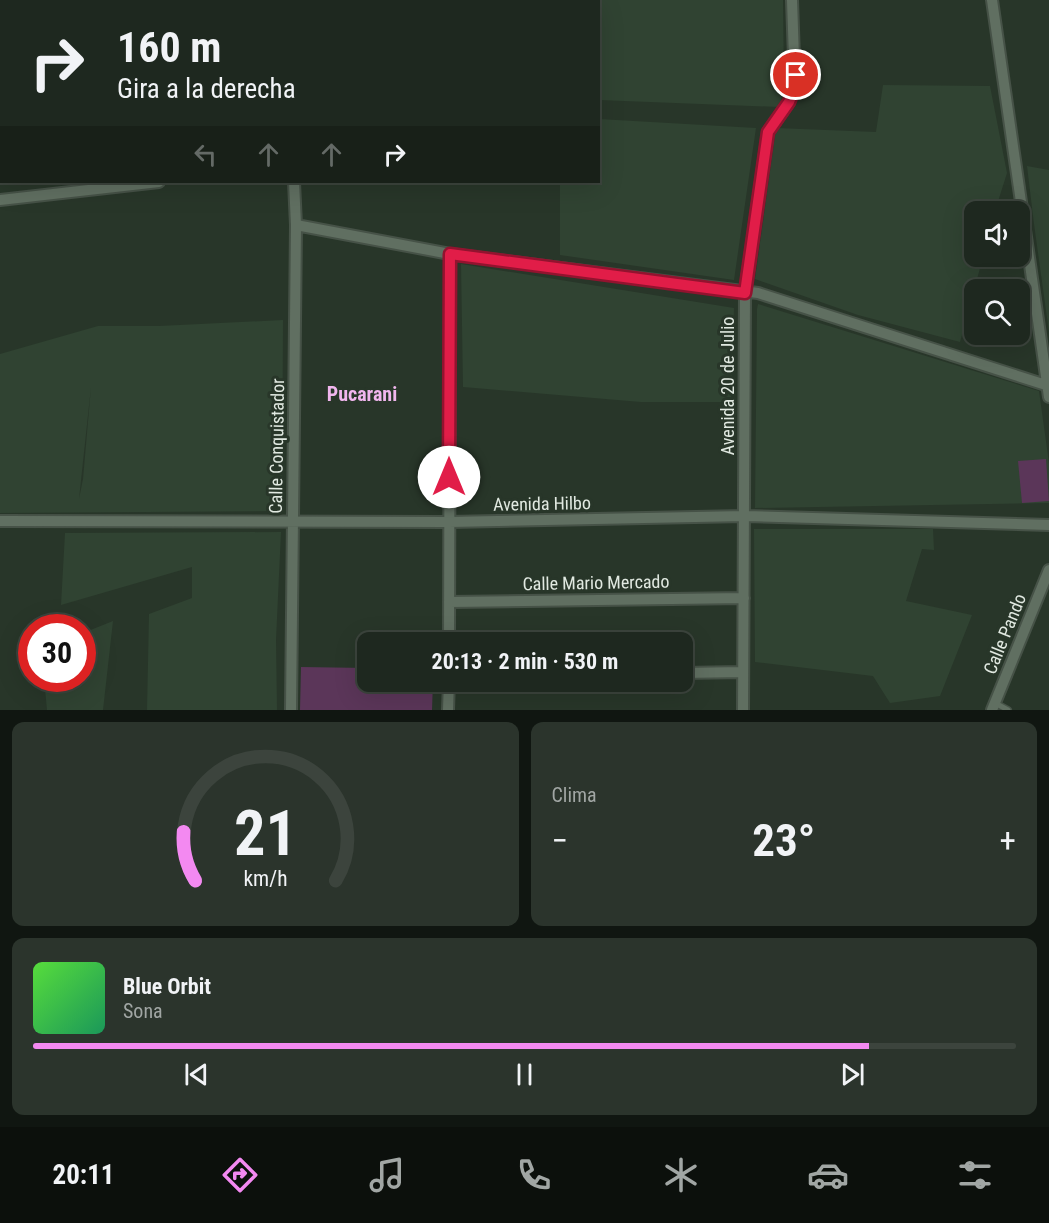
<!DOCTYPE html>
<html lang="es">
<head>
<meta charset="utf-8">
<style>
  body { margin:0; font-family:"Roboto Condensed",sans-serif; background:#2b342c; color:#f1f3f6; height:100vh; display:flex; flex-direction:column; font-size:22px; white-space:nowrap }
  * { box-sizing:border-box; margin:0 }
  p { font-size:20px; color:#a1a6a4 }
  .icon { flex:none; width:33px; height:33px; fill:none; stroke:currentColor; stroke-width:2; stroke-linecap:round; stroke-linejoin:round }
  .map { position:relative; height:710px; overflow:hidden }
  .side { display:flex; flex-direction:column; gap:12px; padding:12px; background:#101611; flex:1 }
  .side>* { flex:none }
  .hud { position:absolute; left:0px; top:0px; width:600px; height:183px; box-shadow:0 6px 24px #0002,0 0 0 2px #3c443d; background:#1e281f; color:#f1f3f6; overflow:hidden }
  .tools { position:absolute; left:964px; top:201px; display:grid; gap:12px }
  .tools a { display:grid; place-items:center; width:66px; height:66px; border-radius:12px; background:#1e281f; box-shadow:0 6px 24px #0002,0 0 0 2px #3c443d; font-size:30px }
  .speed { position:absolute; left:18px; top:614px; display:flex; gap:12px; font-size:30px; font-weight:700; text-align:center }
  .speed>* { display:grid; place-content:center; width:78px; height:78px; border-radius:50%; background:#1e281f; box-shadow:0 6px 24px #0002,0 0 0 2px #3c443d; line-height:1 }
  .speed .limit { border:9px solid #d22; background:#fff; color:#111 }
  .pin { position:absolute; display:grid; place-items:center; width:51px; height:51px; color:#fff; margin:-26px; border:3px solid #fff; border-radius:50%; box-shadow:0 2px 6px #0007 }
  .me { position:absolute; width:66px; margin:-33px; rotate:0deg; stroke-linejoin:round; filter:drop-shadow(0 0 4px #0008) }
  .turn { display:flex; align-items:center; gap:21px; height:126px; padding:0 18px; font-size:27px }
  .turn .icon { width:78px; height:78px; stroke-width:2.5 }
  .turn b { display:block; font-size:42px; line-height:51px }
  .lanes { display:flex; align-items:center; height:57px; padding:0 18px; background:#0003; justify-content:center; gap:30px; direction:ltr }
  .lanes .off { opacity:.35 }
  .big { font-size:45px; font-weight:700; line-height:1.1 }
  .side .card { flex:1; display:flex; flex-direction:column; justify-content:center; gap:9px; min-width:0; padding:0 21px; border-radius:12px; background:#2b342c }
  .side .dial { align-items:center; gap:0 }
  .dial svg { height:156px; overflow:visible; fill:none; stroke:#3c443d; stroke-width:7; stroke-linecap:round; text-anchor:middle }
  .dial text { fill:#f1f3f6; stroke:none }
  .song { display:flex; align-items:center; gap:18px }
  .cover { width:72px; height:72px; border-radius:9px; background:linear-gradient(135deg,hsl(110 70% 55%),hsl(150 70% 35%)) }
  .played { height:6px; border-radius:3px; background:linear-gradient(90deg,#f389f1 85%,#3c443d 85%) }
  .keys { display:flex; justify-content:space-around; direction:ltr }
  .heat { display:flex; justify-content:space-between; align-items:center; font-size:33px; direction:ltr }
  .side .tiles { flex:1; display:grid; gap:12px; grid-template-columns:1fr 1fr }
  .card:last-child { grid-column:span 2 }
  .trip { position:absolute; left:357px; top:632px; width:336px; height:60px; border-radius:12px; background:#1e281f; box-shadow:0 6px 24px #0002,0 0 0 2px #3c443d; font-weight:700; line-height:60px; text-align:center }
  .tabs { display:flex; height:96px; justify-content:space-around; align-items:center; background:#0c100c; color:#a1a6a4 }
  .tabs .icon { width:42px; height:42px }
  .tabs .selected { color:#f389f1 }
  .tabs b { font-size:27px; color:#f1f3f6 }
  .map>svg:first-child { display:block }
  .built { fill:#304332; fill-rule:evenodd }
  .green { fill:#5b3659 }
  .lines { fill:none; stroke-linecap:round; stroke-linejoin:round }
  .service-casing { stroke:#465247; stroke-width:8 }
  .minor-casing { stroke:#465247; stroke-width:14 }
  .service { stroke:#606f61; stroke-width:5 }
  .minor { stroke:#606f61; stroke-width:10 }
  .route-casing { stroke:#92132f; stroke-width:15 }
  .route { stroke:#e11d48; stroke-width:10 }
  .labels { text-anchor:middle; stroke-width:6; stroke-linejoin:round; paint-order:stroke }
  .street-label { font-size:18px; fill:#e1e9e1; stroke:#283629 }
  .neighbourhood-label { font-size:20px; font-weight:bold; fill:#f1b6ee; stroke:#283629 }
</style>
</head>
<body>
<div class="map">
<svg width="1049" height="710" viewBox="0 0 1049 710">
  <rect width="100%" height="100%" fill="#283629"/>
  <!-- built -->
  <path class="built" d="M149,0H455V1L149,2Z
    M591,0H783L784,85L780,107L599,100L598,2H589Z
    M0,34H1L0,175Z
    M883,85L990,86L1007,173L995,211L975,212V256L983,257L960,342L858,315L755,279L776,128L876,132Z
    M599,119L756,128L734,280L560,255V182H598Z
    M1027,166L1049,170V332L1034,224Z
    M461,264L734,308L731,402H641L463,387Z
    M758,304L1039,391L1049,463V503L755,508L757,309Z
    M283,320L282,511L0,513V354L98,326H159ZM91,387L83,479L79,499Z
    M754,529H933L934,550L922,549L906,601L972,615L940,696L890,703L873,676L755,662Z
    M281,532L276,640L277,710H147L149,614L192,598V567L61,605L65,533Z
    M113,621L103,710H47L44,678H82L83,633Z"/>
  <!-- green -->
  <path class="green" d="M1046,459L1049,501L1022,503L1018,461Z
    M301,667L367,668L368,681H433L432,710H300Z"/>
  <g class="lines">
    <defs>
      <path id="service" d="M995,703L1008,710"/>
      <path id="minor" d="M464,0V2
        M992,0L1049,397
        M546,2L548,0
        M0,200L159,182
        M296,225L450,254L758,293L1049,386
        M0,521L449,522L745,516L1049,525
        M449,602L744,598
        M449,642L450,254
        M682,673L743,672
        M291,710L296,225L294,182
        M448,710L449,681
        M743,710L745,293L768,132L789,102L795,87L792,0
        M992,710L1049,570"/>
    </defs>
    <!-- service casing -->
    <use href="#service" class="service-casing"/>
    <!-- minor casing -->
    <use href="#minor" class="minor-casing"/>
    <!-- service -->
    <use href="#service" class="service"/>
    <!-- minor -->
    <use href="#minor" class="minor"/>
  </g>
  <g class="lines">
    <defs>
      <path id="route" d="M449,477L450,254L745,293L768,132L789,102L795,87L796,75"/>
    </defs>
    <!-- route casing -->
    <use href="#route" class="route-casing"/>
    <!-- route -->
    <use href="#route" class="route"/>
  </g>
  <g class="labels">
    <!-- street labels -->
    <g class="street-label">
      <text transform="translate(728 386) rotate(-90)" y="6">Avenida 20 de Julio</text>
      <text transform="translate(277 446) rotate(-89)" y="6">Calle Conquistador</text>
      <text transform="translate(542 504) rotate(-1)" y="6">Avenida Hilbo</text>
      <text transform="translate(596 583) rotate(-1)" y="6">Calle Mario Mercado</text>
      <text transform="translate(1005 634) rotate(-68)" y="6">Calle Pando</text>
    </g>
    <!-- neighbourhood labels -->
    <g class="neighbourhood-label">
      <text x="362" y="401">Pucarani</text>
    </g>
  </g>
</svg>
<div class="tools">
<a><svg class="icon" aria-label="sound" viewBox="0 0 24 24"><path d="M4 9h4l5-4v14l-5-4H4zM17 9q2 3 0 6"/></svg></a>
<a><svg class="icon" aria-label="search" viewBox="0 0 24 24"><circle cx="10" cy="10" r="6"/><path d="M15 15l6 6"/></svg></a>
</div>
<div class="speed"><div class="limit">30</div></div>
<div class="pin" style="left:796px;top:75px;background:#d93025"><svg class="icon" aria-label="arrive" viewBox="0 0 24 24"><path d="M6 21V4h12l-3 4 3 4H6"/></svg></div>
<svg class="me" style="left:449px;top:477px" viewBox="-20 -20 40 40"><circle r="19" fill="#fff"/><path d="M0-13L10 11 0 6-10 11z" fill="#e11d48"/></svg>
<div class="trip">20:13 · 2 min · 530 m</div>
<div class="hud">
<div class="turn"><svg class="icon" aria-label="right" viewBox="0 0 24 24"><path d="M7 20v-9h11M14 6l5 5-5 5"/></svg><div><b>160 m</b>Gira a la derecha</div></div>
<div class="lanes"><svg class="icon off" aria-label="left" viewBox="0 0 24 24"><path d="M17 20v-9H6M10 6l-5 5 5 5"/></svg><svg class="icon off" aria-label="ahead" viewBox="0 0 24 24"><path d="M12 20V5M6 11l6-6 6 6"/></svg><svg class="icon off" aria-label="ahead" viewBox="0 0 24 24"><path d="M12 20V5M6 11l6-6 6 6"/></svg><svg class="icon" aria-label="right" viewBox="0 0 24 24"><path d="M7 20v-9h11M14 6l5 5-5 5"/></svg></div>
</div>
</div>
<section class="side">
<div class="tiles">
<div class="card dial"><svg viewBox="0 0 100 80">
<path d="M14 69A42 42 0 1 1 86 69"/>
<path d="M14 69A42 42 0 0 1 8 44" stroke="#f389f1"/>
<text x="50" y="56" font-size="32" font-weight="700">21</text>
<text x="50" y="72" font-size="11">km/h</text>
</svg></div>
<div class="card"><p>Clima</p>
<div class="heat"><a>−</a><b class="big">23°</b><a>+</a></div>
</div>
<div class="card">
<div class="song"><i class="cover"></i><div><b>Blue Orbit</b><p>Sona</p></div></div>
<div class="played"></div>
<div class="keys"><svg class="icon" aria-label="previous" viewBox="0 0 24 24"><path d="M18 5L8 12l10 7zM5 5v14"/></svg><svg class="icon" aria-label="pause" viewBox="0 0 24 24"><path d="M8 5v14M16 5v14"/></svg><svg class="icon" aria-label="next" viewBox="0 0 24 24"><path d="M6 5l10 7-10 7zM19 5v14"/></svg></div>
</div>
</div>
</section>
<nav class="tabs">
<b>20:11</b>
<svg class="icon selected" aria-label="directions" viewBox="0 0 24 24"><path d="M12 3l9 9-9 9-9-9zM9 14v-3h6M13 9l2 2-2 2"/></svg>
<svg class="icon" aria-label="music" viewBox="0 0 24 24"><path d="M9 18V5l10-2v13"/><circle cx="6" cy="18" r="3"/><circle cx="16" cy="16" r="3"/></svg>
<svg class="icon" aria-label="phone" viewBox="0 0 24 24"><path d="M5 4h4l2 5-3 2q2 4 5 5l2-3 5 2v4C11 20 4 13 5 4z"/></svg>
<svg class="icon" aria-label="climate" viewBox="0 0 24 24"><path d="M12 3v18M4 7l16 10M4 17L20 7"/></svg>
<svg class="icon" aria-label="car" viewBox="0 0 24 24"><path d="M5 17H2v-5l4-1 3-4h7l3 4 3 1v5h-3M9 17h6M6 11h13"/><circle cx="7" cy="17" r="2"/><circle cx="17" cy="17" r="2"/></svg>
<svg class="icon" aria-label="filters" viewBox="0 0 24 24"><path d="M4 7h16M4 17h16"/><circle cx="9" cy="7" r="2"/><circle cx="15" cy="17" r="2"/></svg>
</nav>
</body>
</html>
